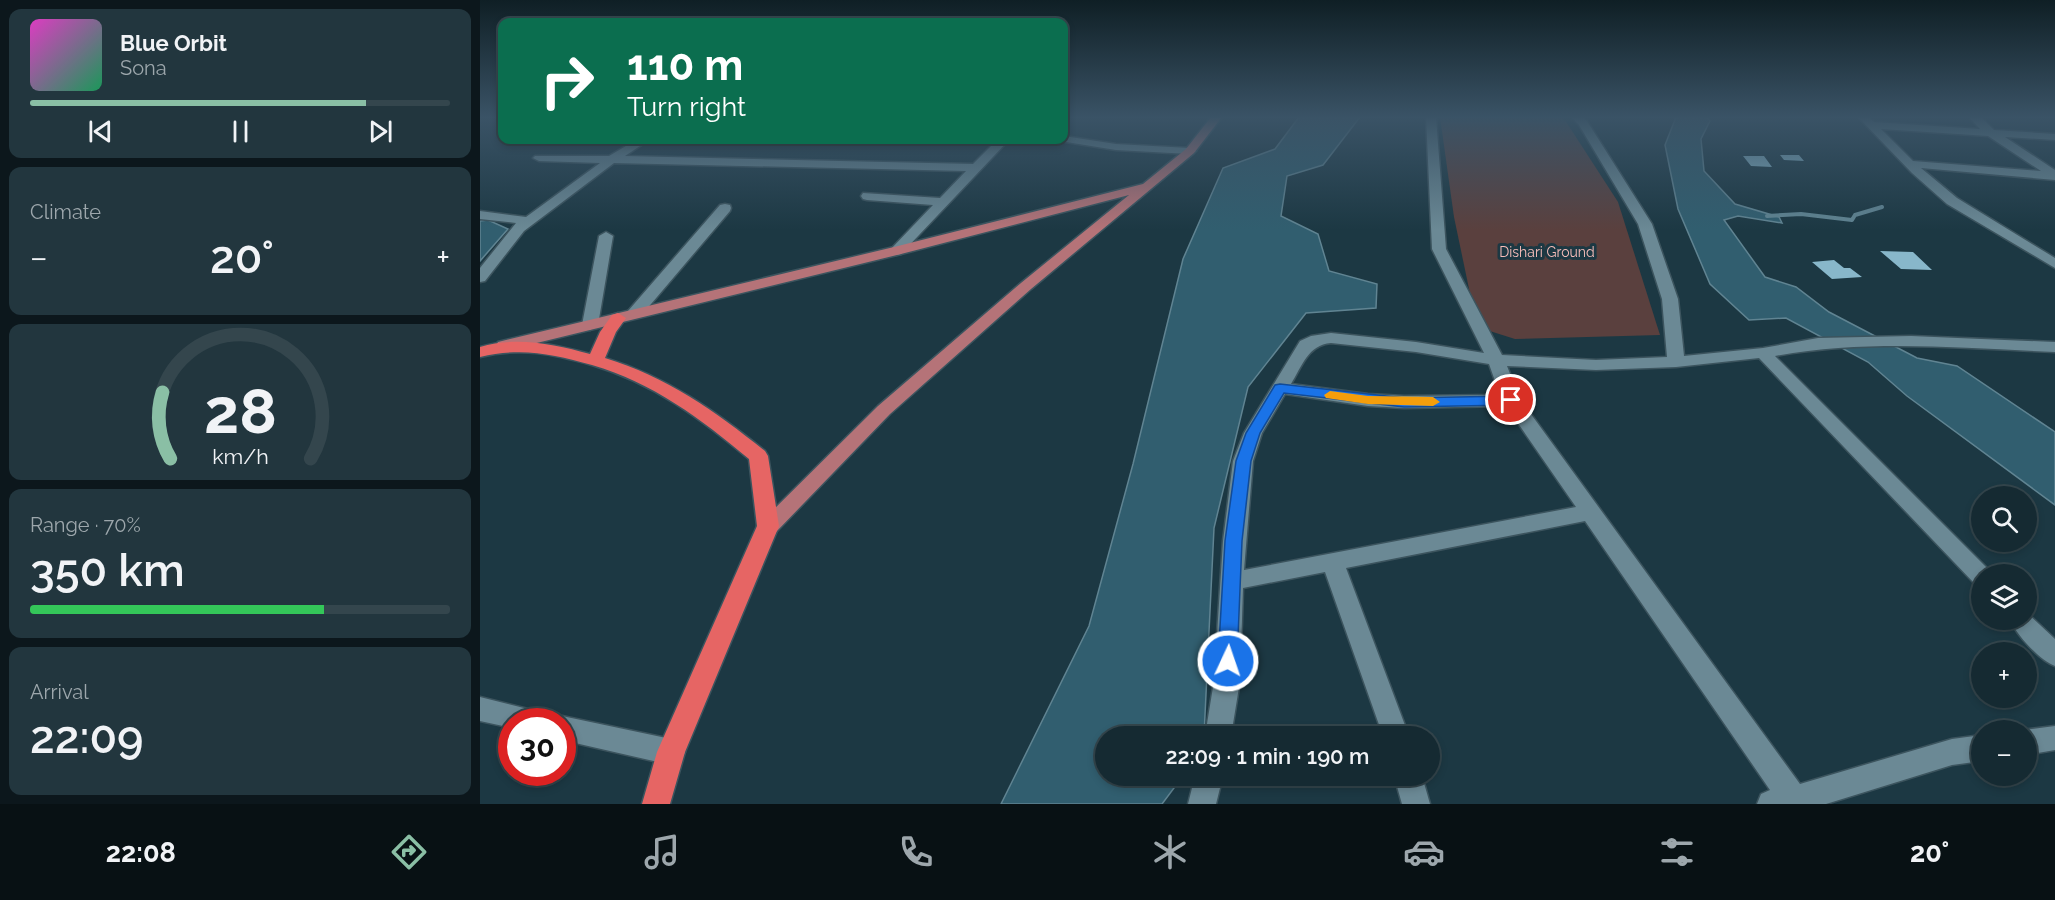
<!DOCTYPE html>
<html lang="en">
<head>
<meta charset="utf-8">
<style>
  body { margin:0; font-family:Raleway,sans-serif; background:#22363e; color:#f1f3f6; height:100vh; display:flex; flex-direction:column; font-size:22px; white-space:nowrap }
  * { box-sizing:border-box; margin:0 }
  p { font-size:20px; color:#9da7ac }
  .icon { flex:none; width:33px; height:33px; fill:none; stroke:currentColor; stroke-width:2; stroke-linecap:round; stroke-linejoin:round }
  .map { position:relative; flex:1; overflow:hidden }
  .drawer { display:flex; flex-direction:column; gap:9px; padding:9px; background:#0c171c; width:480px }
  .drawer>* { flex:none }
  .top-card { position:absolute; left:18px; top:18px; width:570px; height:126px; border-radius:12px; box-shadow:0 3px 9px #0003,0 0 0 2px #34464d; background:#0b6e4f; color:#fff; overflow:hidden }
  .controls { position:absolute; left:1491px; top:486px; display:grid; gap:12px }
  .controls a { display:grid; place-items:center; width:66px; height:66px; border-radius:50%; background:#152a32; box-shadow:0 3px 9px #0003,0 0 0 2px #34464d; font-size:30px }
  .speed { position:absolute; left:18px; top:708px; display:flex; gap:12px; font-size:30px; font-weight:700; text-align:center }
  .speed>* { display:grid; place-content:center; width:78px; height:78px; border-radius:50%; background:#152a32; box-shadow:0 3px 9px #0003,0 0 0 2px #34464d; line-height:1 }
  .speed .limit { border:9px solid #d22; background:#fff; color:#111 }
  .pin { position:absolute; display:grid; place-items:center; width:51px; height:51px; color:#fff; margin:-26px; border:3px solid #fff; border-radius:50%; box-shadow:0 2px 6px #0007 }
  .me { position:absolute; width:66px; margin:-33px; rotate:3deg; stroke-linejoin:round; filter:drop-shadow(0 0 4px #0008) }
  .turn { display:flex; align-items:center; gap:21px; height:126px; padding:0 30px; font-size:27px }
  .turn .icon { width:78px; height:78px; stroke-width:2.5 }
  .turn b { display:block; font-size:42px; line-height:51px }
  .big { font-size:45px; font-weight:600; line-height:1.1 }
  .drawer .card { flex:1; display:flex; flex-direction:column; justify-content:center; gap:9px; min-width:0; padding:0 21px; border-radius:12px; background:#22363e }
  .drawer .dial { align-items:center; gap:0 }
  .dial svg { height:156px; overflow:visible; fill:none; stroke:#34464d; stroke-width:7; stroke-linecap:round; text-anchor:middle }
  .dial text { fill:#f1f3f6; stroke:none }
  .song { display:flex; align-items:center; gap:18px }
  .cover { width:72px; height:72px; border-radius:9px; background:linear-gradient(135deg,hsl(310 70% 55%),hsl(150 70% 35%)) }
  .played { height:6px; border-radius:3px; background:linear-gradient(90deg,#8abfa5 80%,#34464d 80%) }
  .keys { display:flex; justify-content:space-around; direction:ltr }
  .heat { display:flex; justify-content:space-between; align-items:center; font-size:33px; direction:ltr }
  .charge { height:9px; border-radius:4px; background:linear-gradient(90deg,#34c759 70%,#34464d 0) }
  .trip { position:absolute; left:615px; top:726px; width:345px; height:60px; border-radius:30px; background:#152a32; box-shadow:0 3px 9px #0003,0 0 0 2px #34464d; font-weight:600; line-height:60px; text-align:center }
  .tabs { display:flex; height:96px; justify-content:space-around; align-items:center; background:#081114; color:#9da7ac }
  .tabs .icon { width:42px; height:42px }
  .tabs .selected { color:#8abfa5 }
  .tabs b { font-size:27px; color:#f1f3f6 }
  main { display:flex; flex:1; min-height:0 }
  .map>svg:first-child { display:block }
  .green { fill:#5a403e }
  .water { fill:#315e6f; stroke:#608492; stroke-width:1.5 }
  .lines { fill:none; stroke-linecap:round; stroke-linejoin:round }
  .stream { stroke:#608492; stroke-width:4 }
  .building { fill:#88b7ca }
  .street-casing { stroke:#3c545e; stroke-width:3 }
  .primary-casing { stroke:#3c545e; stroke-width:3 }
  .highway-casing { stroke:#3c545e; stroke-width:3 }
  .street { fill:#6b8995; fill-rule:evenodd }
  .primary { fill:#b57378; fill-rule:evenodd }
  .highway { fill:#e66564; fill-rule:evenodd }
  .route { fill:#1a73e8; stroke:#114b97; stroke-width:1.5 }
  .slow { fill:#f59e0b }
  .labels { text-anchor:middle; stroke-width:6; stroke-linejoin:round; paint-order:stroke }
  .far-park-label { font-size:14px; fill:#f8bdb9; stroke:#1c3843 }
</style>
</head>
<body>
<main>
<section class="drawer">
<div class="card">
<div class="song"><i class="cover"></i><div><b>Blue Orbit</b><p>Sona</p></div></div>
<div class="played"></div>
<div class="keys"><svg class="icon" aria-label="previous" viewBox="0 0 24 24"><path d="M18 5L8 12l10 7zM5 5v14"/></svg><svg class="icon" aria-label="pause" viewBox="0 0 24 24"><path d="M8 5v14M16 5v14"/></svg><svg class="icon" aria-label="next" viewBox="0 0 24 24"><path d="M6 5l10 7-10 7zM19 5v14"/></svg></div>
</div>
<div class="card"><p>Climate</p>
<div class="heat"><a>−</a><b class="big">20°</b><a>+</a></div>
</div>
<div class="card dial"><svg viewBox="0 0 100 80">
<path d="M14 69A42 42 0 1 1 86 69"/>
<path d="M14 69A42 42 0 0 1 10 35" stroke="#8abfa5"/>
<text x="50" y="56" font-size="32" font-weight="700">28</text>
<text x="50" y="72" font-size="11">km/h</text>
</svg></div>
<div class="card"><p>Range · 70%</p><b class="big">350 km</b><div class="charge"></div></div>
<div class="card"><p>Arrival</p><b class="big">22:09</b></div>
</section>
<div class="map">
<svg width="1575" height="804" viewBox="0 0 1575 804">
  <rect width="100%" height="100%" fill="#1c3843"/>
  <!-- green -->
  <path class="green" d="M960,117H1083L1138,202L1180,335L1035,339L997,327L974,217Z"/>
  <!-- water -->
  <path class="water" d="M819,117H880L843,165L807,176L801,216L838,234L849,271L897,284L896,308L826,313L768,387L734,528L724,736H626V776H703L682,804H521L609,626L653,464L703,259L743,168L795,149Z
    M1196,117H1226L1230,121L1221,139L1224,171L1255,204L1299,217L1302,223L1258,216L1244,220L1285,277L1316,287L1349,312L1437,358L1477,366L1575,432V505L1427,396L1388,362L1306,318L1269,320L1230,284L1198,209L1185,145Z
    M8,220L28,229L0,261V221Z"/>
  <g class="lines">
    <!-- stream -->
    <path class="stream" d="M1287,216L1321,214L1372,220L1375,215L1402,207"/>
  </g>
  <!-- building -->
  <path class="building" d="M1300,155H1319L1324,161L1304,160Z
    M1263,156H1284L1292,167L1271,166Z
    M1400,251L1433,252L1452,270L1421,269Z
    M1354,260L1364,268H1370L1382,277L1352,279L1332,262Z"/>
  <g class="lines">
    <defs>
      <path id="street" d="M946,117H956L966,249L1022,355L1116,360L1187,357L1182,299L1158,224L1099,125L1091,117H1103L1107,121L1172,224L1198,299L1204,356L1283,348L1338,338L1431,336L1575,342V352C1482,348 1387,339 1295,356L1510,571L1512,574H1502V586L1494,583L1279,358L1196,367L1116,370L1027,366L1040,399L1320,784L1472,739L1502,735V761L1472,765L1346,804H1277L1281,794L1290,790L1105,521L866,568L929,736H903L845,572L763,588L760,681L751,736H725L734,681L743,541L753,461L764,433L820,341L831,336L851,333L936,342L1004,353L952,249ZM851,343L936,352L1009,364L1020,395L924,396L888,394L811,384C822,366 828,345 851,343ZM805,394L888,406L924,408L1026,406L1096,507L764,570L773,461L782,433Z
        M1378,117H1389L1394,122L1500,129L1489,117H1501L1514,130L1575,134V140L1525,137L1575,170V180L1441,168L1477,198L1575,258V268L1467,204L1432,173ZM1401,129L1508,136L1561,171L1433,161Z
        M584,136L636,144L710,148L716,151L710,154L636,150L580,141L579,140H584Z
        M156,140H169L145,156L493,164L517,140H529L421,254L416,255L409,251L453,205L387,200L383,199L381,196L383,193L460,198L486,171L134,163L44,231L5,281L0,282V268L36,223L0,219V211L46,217L120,163L59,161L53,158L55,156H129Z
        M245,204L250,205L251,208L250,211L160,317H148L146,314L148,311L240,205Z
        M126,232L133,236L118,325L110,330L102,325L119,236Z
        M1546,612L1575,639V666C1559,660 1537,635 1530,620H1546Z
        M0,697L64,713L68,722H32V728L0,721Z
        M82,716L191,739L201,743L205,752L201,761L191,765L82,740V722H72Z
        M1575,726V750L1546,755V730H1543Z
        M715,776H743L736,804H708Z
        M914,776H942L950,804H922Z"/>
      <path id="primary" d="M731,117H742L714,153L551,289L410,414L296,532L288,534L280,532L277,526L398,406L541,283L649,195L421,254L24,351L16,346L18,342L414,247L663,184L706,149Z"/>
      <path id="highway" d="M138,313L146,318L136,332L125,358C187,377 235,411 285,451L288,456L299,526L205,752L190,804H162L177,752L277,526L269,459C220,418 173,383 112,365C73,354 41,347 0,357V347C36,336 74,344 110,354L120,332L132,315Z"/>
    </defs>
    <!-- street casing -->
    <use href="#street" class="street-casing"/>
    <!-- primary casing -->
    <use href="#primary" class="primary-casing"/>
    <!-- highway casing -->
    <use href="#highway" class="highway-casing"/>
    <!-- street -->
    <use href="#street" class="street"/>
    <!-- primary -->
    <use href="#primary" class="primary"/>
    <!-- highway -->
    <use href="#highway" class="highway"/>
  </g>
  <!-- sky -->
  <linearGradient id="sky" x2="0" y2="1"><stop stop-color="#0f1f25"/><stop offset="0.51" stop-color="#3a5366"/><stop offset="1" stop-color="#3a5366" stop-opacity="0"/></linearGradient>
  <rect width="1575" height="230" fill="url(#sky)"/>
  <!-- route -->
  <path class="route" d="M800,384L924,398L1031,396L1038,400L1031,405L924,407L804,393L780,433L771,461L762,541L757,661L754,666L748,669L741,666L738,661L745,541L756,461L766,433L795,385Z"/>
  <!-- slow -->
  <path class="slow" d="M850,391L888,396L953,397L960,402L953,406L888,404L846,398L844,395Z"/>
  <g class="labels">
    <!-- far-park labels -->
    <g class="far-park-label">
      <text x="1067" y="257">Dishari Ground</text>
    </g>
  </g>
</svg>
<div class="controls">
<a><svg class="icon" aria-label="search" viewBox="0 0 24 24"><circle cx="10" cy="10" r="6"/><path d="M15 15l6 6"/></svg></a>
<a><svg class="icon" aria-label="layers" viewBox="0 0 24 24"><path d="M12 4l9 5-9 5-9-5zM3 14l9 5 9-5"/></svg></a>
<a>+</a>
<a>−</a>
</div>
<div class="speed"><div class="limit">30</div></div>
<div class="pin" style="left:1031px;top:400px;background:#d93025"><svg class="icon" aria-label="arrive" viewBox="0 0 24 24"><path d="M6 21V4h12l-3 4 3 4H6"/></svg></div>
<svg class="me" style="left:748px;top:661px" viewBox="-20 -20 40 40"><circle r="17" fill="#1a73e8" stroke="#fff" stroke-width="3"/><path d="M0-11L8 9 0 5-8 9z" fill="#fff"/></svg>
<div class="trip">22:09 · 1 min · 190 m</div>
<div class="top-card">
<div class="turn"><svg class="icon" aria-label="right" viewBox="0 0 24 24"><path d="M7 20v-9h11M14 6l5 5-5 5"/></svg><div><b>110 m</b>Turn right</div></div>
</div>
</div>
</main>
<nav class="tabs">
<b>22:08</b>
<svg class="icon selected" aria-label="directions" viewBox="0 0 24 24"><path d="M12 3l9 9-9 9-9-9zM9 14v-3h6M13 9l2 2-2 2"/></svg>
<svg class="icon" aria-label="music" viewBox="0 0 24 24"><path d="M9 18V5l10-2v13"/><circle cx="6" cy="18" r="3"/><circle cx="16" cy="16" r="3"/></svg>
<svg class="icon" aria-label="phone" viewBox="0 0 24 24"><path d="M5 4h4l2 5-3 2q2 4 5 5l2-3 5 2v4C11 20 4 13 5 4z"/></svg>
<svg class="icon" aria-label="climate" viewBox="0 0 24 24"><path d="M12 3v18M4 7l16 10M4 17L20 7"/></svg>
<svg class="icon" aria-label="car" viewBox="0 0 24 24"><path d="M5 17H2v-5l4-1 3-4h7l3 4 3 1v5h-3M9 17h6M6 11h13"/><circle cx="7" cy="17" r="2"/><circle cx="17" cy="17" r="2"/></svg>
<svg class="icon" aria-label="filters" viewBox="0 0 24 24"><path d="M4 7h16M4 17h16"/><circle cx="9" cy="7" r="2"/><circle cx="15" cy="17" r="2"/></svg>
<b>20°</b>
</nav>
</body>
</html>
